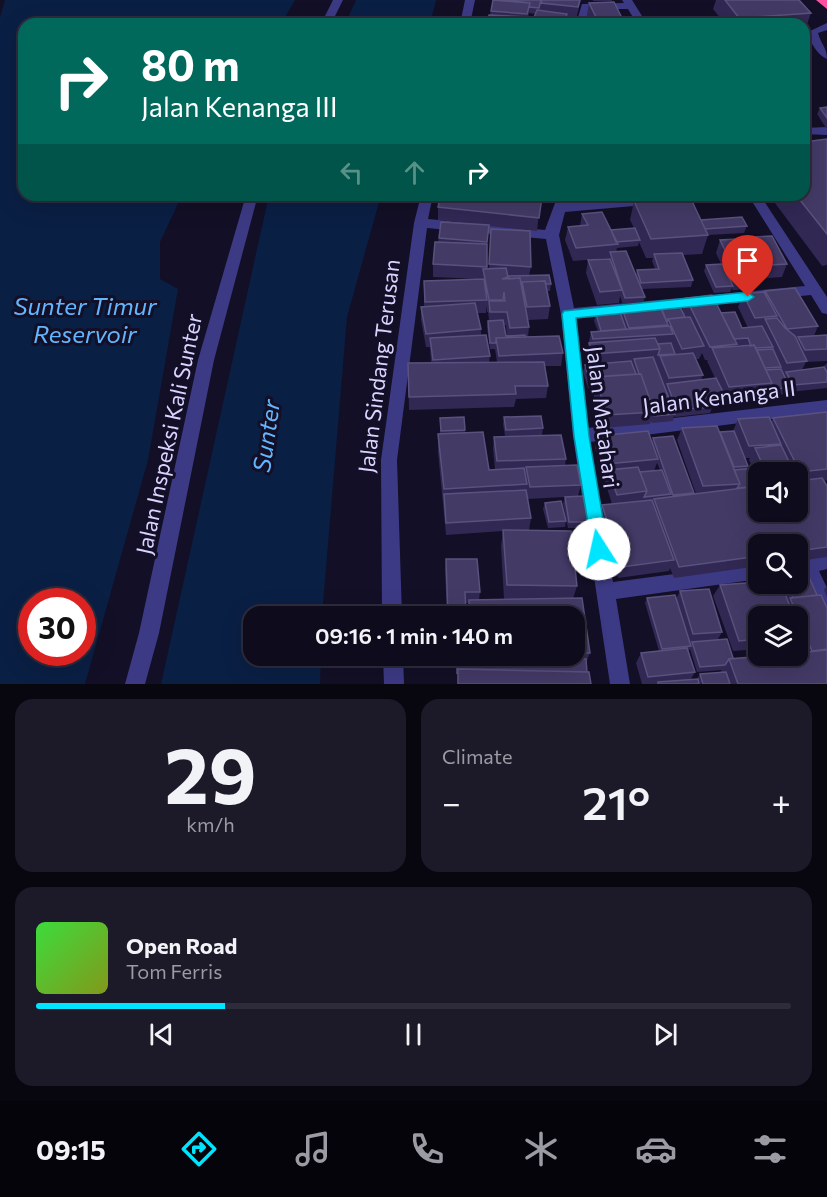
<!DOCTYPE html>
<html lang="en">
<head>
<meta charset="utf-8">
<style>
  body { margin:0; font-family:Commissioner,sans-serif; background:#1c1929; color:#f1f3f6; height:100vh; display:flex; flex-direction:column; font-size:22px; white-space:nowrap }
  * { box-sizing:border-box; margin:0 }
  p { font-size:20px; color:#9b9ba3 }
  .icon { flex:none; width:33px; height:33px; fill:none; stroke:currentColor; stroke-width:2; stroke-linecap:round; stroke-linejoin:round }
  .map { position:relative; height:684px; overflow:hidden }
  .details { display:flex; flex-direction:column; gap:15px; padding:15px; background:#08060f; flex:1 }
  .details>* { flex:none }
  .top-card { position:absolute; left:18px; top:18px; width:792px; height:183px; border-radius:18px; box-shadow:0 6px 24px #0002,0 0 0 2px #2e2b3b; background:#00695c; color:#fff; overflow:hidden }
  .controls { position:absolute; left:748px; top:462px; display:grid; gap:12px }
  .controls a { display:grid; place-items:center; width:60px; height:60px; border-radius:12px; background:#0e0b1c; box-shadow:0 6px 24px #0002,0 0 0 2px #2e2b3b; font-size:30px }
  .speed { position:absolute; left:18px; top:588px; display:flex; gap:12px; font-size:30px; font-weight:700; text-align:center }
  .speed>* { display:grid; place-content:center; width:78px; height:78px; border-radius:50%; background:#0e0b1c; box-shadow:0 6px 24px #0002,0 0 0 2px #2e2b3b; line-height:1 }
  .speed .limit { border:9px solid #d22; background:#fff; color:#111 }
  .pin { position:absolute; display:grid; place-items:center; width:51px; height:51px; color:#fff; margin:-62px -26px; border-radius:50% 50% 50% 0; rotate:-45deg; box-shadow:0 0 6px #0007 }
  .pin .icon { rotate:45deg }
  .me { position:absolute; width:66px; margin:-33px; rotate:350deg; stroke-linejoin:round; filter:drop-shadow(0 0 4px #0008) }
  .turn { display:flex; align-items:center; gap:21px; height:126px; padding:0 24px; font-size:27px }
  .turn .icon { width:78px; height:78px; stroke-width:2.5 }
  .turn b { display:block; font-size:42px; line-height:51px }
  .lanes { display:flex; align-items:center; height:57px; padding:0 24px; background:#0003; justify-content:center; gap:30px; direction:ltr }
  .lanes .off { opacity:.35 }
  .big { font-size:45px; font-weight:600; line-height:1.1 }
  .details .widget { flex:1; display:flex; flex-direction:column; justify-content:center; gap:9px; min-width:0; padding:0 21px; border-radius:18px; background:#1c1929 }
  .details .dial { align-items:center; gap:0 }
  .dial b { font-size:78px; line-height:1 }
  .song { display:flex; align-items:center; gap:18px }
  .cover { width:72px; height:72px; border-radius:9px; background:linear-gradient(135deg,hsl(120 70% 55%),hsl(70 70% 35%)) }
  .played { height:6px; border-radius:3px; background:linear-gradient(90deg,#00e5ff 25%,#2e2b3b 25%) }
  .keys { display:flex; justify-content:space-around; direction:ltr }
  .heat { display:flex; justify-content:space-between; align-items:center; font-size:33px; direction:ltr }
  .details .tiles { flex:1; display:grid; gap:15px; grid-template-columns:1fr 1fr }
  .widget:last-child { grid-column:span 2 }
  .trip { position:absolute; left:243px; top:606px; width:342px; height:60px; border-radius:18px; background:#0e0b1c; box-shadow:0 6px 24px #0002,0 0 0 2px #2e2b3b; font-weight:600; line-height:60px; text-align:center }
  .tab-bar { display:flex; height:96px; justify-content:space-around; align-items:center; background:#06040b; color:#9b9ba3 }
  .tab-bar .icon { width:42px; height:42px }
  .tab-bar .on { color:#00e5ff }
  .tab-bar b { font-size:27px; color:#f1f3f6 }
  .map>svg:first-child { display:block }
  .water { fill:#0a1f44; fill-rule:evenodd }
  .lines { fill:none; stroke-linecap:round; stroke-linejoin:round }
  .minor { fill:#3d3a85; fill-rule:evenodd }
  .highway { fill:#ff4fa3; fill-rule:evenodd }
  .wall { fill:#312854; fill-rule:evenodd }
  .building { fill:#433a66; stroke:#5a527e; stroke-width:1.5 }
  .route { fill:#00e5ff; stroke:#0095a6; stroke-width:1.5 }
  .labels { text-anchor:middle; stroke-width:6; stroke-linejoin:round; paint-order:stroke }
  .street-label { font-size:22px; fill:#d9d4ff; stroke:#130f26 }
  .water-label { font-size:24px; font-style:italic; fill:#62b6ff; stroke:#130f26 }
</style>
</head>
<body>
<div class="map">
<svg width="827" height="684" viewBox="0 0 827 684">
  <rect width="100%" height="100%" fill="#130f26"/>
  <!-- water -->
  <path class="water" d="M5,0H295L281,24H24V195H182L160,242V279L178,289L148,460L85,684H0V17ZM32,602H82V652H32Z
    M356,0H436L430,24H345Z
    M269,195H381L347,317L322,616H254V656H321L320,684H161Z"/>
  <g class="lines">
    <!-- minor -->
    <path class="minor" d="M333,0H343L331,24H321Z
      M465,0H475L470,24H460Z
      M622,0H632L647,24H637L628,9H589L586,24H576L582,4L624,3Z
      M827,23V30L818,33C821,44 827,48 827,59C817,55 810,42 808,32Z
      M827,127V135L804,134V128Z
      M246,195H258L214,360L159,633L145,684H125L139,633L198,360Z
      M421,195H433L428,219L545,230L558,195H570L568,203L666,195H720L714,199L565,212L559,235L574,308L805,286L748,195H760L827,297V314L822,313L811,295L576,318L588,428L827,400V412L590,442L613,582L759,563V579L616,599L630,684H610L573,436L561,314L546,239L427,228L397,460L402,616H382L381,460L414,223Z
      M827,553V569L819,571L827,588V617L820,614L801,573H798V557Z
      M383,656H403L404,684H384Z"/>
    <!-- highway -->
    <path class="highway" d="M816,0H827V9Z"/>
  </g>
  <!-- wall -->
  <path class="wall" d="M503,0H581L576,19L566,18L565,24H532L536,14L529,13L527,24L490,15L491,11Z
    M593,0H612V1H593Z
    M716,0H799L811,13L805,30L804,24H725L713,9Z
    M589,3L624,22V24H592L587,15Z
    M827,107V128H826L817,114L820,108Z
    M827,139V265L822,266L769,195H804Z
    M441,195H543H541L537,231L489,226L487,246V269H489L491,229L531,267L529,275L551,284L550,291H547L550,306L548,319L528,320L529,327L528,337L563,353L561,366H545L548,386L546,398L516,399L514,407L409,410L408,363H431L430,347H426L421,320V307H424V281L477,279L433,277V264L438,242L439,238L475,224L438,220V207ZM486,306L487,312H488L489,320L488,321L487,327L490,349H495L497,362H489L490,356L481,335V329L477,313H486ZM504,325H506L507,336H506Z
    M634,201L701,220L747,226L744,233L708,235L702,254L683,255L693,280L691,287L642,289L645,297L643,303L623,305L620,296L619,303L597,305L586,273L588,260L609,259V258L573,261L565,240L568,227L580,226L582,214L611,230L634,228L630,220ZM639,242L646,258H653L652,261L655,269L637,270L636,275L616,252L617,248L638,246Z
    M752,237L787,264L782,277L754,279L750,289L733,290L732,288L730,292L714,293L704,271L706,265L721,264L716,253L720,240L745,255L746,251H748Z
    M765,291L818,326L814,336L827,335V361L806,362L802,370L823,367L827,363V388L790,392L789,390L787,394L723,399L722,402L711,404L712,407L710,413L675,417L674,416L673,421L652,423L651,421L650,424L603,428L592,390L593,388H588L583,372L585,365H589L586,356L591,332L598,331L594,321L596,314L620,312L621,306L661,307L682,311L686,298L721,313L742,328H748L738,307L743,294L765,293ZM737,345H745L746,346L736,347ZM702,353L705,360H708L707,361L715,378L701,380L703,375L696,359H699Z
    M827,412V480L824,481L827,486V557L798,561V544H759V566L674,578L670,568L669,571L618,578L599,517L602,505L612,504L605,482L607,476H604L595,448L598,436L652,441L653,438L694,494H696L677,440L682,428L720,432L733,431L738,419L771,422L773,418ZM745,458H750L749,460L753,468L747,469L748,466ZM657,463L660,470L654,471ZM759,472H798V512H759Z
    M504,417L543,428L542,435L505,436L503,424Z
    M440,418L465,430V433L489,470L495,469L493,449L494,437L566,459L565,465L581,485L578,496L588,522L587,528H568L563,503L565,497L527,499L526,490L531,518L529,530L577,586L573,599L590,653L586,663L587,672L591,684H457V657H470V656H574V616H468V603H466V616H447L445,570L446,559L480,592L479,600L504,599L501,546L503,531L446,535L438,452V434H440Z
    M545,503L566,521L565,527L548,528L543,509Z
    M759,584H798L817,595L827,608V684H642L636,663L641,653L659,651L645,603L647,598L676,599L680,591L722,632L718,639L733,658L798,656V616H759V649L733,651L713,596L720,585ZM690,649L697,672L722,670L720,672L700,674L697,679H691L695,672L688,651Z
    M827,585V597L824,590Z"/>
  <!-- building -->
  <path class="building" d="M493,0L530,3L527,14L491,11Z
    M503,0H541L539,8L529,7L530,3Z
    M542,0H580L578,7L541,3Z
    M725,0H799L811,13L739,18Z
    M614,2L624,22L599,23L589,3Z
    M537,10L567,14L563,24H562L563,23L535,19L534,22H532Z
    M489,15L528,17L527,24H487Z
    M535,19L563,23L562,24H534Z
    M827,107V118L820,108Z
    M827,139V234L796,195H804V142Z
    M441,195H524L542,197L539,218L438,207Z
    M690,197L708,235L651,239L634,201Z
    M602,212L618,244L576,248L568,227L588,225L582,214Z
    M742,217L747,226L705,229L701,220Z
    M441,222L489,225L487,242L439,238Z
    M635,228L640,240L616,242L611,230Z
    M491,229L530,231L531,267L489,264Z
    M772,236L787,264L754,266L746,251L759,250L752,237Z
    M737,239L755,276L738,277L720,240Z
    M435,242L487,244V267L433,264Z
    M626,251L645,297L625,298L610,252Z
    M682,253L693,280L641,283L637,270L659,269L654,254Z
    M610,259L622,290L600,292L588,260Z
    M722,264L733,286L716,287L706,265Z
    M506,268L508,277L502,279L520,278L529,327L510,328L507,312H490L489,301H505L504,292L503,300H489L483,269Z
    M549,275L551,284H546L545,281L522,282V284H521L520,278L509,279V276Z
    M484,279L487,300L425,302L424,281Z
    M545,281L550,306L527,307L522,282Z
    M795,288L818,326L787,329L765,291Z
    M764,292L777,316L755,318L743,294Z
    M712,295L737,344L710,347L686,298Z
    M475,303L481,329L426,334L421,307Z
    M659,304L668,325L629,328L621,306Z
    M679,305L685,317L668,319L667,322L661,307Z
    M620,312L626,329L601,331L596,314Z
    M735,312L742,328L762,326L773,347L756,348L754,345L751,346L748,338L734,339L721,313Z
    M690,317L704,346L682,349L668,319Z
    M777,318L785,328L795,336L807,361L787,363L765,319Z
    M503,320L506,336L525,335V337L496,338V343H490L488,321Z
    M670,326L673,334L593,339L591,332Z
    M486,335L490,356L433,360L430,338Z
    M827,335V349L805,350L798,337Z
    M559,336L563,353L499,356L496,338Z
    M655,338L660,349L593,354L589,343Z
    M671,343L675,354L658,355L660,349L658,344Z
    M754,345L772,383L729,387L712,348Z
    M773,349L781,367L765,368L757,350Z
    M693,353L703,375L669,378L660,356Z
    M653,357L675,414L654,416V412L641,374H639L634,359Z
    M631,361L636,374L595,377L594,381L590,382L585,365Z
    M544,362L548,386H515L516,394L409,397L408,363Z
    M824,367L827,372V382L793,385L786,372Z
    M781,369L790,388L769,389L772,383L766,370Z
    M641,374L654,412L607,415L595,377Z
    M716,378L725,396L710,398L706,389L712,407L677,410L667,384Z
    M827,412V469L800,472L773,418Z
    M541,416L543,428L506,430L504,417Z
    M464,417L465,430L441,431L440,418Z
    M769,417L781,444L749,446L738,419Z
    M717,426L740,484L703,486L682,428Z
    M648,431L658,459L607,464L598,436Z
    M734,431L748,466L734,467L720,432Z
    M483,432L489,470L524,468L527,484L444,489L438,434Z
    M561,435L566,459L497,461L494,437Z
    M673,436L694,493L673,495L653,438Z
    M781,445L794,472H766L755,448Z
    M577,465L581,485L530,487L526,467Z
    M638,467L647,491L617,495L608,470Z
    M755,468L759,476V486L737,488L740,484L734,470Z
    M662,470L671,494L644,497L647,491L640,472Z
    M822,478L827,486V547L798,551V544H759V556L679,567L654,499L759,486V512H798V481Z
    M526,490L531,518L446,523L444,494Z
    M583,496L588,522H569L565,497Z
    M652,500L674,560L622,567L602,505Z
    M561,501L566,521L549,522L545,503Z
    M503,530L571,531L577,586L507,585Z
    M446,559H477L480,592H465L466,616H448Z
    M807,573L817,595L793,598L787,584H798V574Z
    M759,582V584H781L794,616H759V639L739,641L720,585Z
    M709,589L722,632L693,634L680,591Z
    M675,595L691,646L662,649L647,598Z
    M821,595L827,608V649L812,651L790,598Z
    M582,598L590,653H574V616H470L469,600Z
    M727,639L733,658L729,659L725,665L700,667L692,642Z
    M798,643L802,652L798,653Z
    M687,648L695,672L648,677L641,653Z
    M827,650V684H738L729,659L765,656H798V653Z
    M457,657L586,659L587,672L458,669L457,674Z
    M458,669L589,672L591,684H458Z
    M726,672L730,684H703L700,674Z
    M698,679L699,684H658V682Z"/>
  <!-- route -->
  <path class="route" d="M748,292L754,297L748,301L576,318L589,436L608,549L605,555L599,557L593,555L574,436L562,314L564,311Z"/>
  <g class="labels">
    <!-- street labels -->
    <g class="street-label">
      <text transform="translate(379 366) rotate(-83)" y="8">Jalan Sindang Terusan</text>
      <text transform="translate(719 397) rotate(-7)" y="8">Jalan Kenanga II</text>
      <text transform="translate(603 417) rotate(83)" y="8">Jalan Matahari</text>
      <text transform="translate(169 434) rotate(-78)" y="8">Jalan Inspeksi Kali Sunter</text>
    </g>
    <!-- water labels -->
    <g class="water-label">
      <text x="85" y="315">Sunter Timur<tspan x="85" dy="28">Reservoir</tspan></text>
      <text transform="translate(267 436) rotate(-82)" y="8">Sunter</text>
    </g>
  </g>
</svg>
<div class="controls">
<a><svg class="icon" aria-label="sound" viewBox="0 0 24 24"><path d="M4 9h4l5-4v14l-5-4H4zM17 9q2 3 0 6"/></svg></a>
<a><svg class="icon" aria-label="search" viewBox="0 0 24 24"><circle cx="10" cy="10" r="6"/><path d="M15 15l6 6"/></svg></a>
<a><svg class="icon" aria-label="layers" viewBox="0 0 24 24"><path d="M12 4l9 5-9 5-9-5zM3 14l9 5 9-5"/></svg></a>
</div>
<div class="speed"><div class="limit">30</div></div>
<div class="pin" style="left:748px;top:297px;background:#d93025"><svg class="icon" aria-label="arrive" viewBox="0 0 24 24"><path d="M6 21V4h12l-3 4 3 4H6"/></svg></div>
<svg class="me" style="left:599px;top:549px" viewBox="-20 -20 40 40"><circle r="19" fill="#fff"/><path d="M0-13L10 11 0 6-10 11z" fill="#00e5ff"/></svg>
<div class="trip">09:16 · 1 min · 140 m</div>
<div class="top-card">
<div class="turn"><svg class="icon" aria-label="right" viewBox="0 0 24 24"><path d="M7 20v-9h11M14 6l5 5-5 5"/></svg><div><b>80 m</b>Jalan Kenanga III</div></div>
<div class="lanes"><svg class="icon off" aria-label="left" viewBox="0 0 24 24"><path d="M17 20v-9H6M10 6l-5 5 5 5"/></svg><svg class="icon off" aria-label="ahead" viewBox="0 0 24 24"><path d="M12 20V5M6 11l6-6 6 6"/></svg><svg class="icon" aria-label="right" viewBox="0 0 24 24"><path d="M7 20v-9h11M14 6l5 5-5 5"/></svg></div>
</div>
</div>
<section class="details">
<div class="tiles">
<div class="widget dial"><b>29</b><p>km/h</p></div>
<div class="widget"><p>Climate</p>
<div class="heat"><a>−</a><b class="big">21°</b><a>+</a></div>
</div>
<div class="widget">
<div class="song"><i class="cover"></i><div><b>Open Road</b><p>Tom Ferris</p></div></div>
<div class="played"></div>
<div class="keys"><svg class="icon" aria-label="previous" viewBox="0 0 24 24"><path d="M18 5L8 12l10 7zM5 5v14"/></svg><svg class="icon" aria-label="pause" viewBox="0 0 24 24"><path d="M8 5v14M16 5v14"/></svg><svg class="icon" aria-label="next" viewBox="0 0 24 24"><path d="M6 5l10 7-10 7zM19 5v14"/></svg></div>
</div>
</div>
</section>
<nav class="tab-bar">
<b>09:15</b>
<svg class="icon on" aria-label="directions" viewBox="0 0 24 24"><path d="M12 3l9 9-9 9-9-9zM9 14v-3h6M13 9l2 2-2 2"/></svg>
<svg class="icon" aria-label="music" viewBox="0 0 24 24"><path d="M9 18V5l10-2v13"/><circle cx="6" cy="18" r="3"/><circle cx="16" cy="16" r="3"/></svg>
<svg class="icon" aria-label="phone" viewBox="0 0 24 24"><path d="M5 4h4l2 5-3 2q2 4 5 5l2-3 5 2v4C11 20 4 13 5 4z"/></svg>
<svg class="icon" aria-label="climate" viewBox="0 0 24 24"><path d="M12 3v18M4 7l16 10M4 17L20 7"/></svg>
<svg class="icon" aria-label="car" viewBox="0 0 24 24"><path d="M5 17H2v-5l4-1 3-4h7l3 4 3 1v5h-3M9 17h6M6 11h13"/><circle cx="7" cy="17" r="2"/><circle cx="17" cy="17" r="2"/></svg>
<svg class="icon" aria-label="filters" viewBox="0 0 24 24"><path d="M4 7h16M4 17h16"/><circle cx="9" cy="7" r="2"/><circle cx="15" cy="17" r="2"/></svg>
</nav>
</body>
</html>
